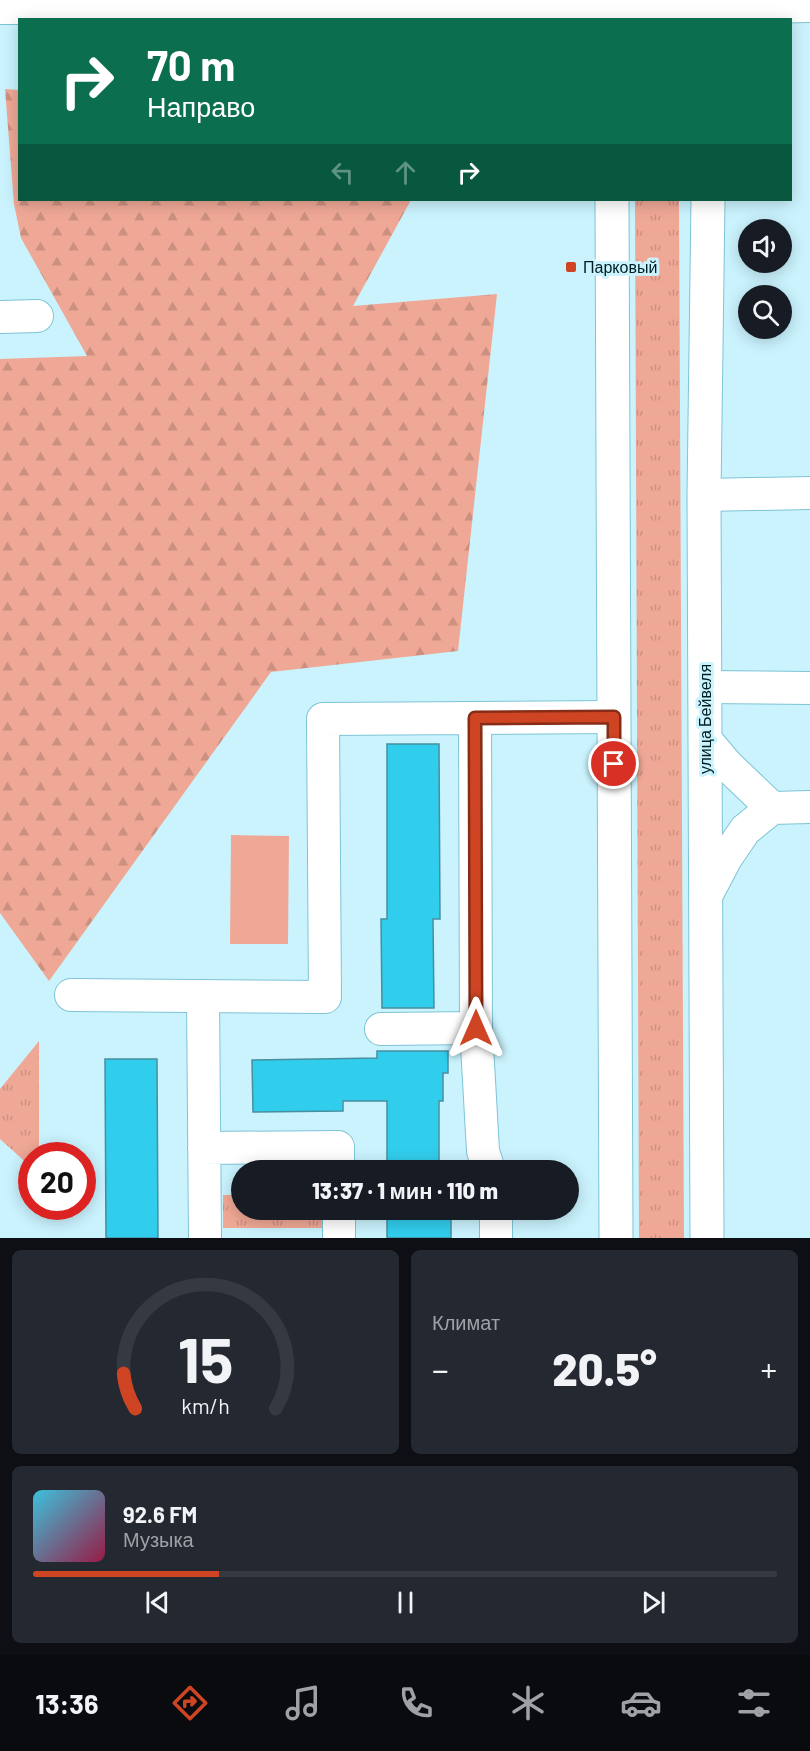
<!DOCTYPE html>
<html lang="ru">
<head>
<meta charset="utf-8">
<style>
  body { margin:0; font-family:Barlow,sans-serif; background:#242831; color:#f1f3f6; height:100vh; display:flex; flex-direction:column; font-size:22px; white-space:nowrap }
  * { box-sizing:border-box; margin:0 }
  p { font-size:20px; color:#9ea1a6 }
  .icon { flex:none; width:33px; height:33px; fill:none; stroke:currentColor; stroke-width:2; stroke-linecap:round; stroke-linejoin:round }
  .map { position:relative; height:1238px; overflow:hidden }
  .details { display:flex; flex-direction:column; gap:12px; padding:12px; background:#0d0f14; flex:1 }
  .details>* { flex:none }
  .top-card { position:absolute; left:18px; top:18px; width:774px; height:183px; border-radius:0px; box-shadow:0 3px 15px #0003; background:#0b6e4f; color:#fff; overflow:hidden }
  .controls { position:absolute; left:738px; top:219px; display:grid; gap:12px }
  .controls a { display:grid; place-items:center; width:54px; height:54px; border-radius:50%; background:#171b24; box-shadow:0 3px 15px #0003; font-size:30px }
  .speed { position:absolute; left:18px; top:1142px; display:flex; gap:12px; font-size:30px; font-weight:700; text-align:center }
  .speed>* { display:grid; place-content:center; width:78px; height:78px; border-radius:50%; background:#171b24; box-shadow:0 3px 15px #0003; line-height:1 }
  .speed .limit { border:9px solid #d22; background:#fff; color:#111 }
  .pin { position:absolute; display:grid; place-items:center; width:51px; height:51px; color:#fff; margin:-26px; border:3px solid #fff; border-radius:50%; box-shadow:0 2px 6px #0007 }
  .me { position:absolute; width:66px; margin:-33px; rotate:0deg; stroke-linejoin:round; filter:drop-shadow(0 0 4px #0008) }
  .turn { display:flex; align-items:center; gap:21px; height:126px; padding:0 30px; font-size:27px }
  .turn .icon { width:78px; height:78px; stroke-width:2.5 }
  .turn b { display:block; font-size:42px; line-height:51px }
  .lanes { display:flex; align-items:center; height:57px; padding:0 30px; background:#0003; justify-content:center; gap:30px; direction:ltr }
  .lanes .off { opacity:.35 }
  .big { font-size:45px; font-weight:800; line-height:1.1 }
  .details .card { flex:1; display:flex; flex-direction:column; justify-content:center; gap:9px; min-width:0; padding:0 21px; border-radius:9px; background:#242831 }
  .details .dial { align-items:center; gap:0 }
  .dial svg { height:156px; overflow:visible; fill:none; stroke:#363941; stroke-width:7; stroke-linecap:round; text-anchor:middle }
  .dial text { fill:#f1f3f6; stroke:none }
  .song { display:flex; align-items:center; gap:18px }
  .cover { width:72px; height:72px; border-radius:9px; background:linear-gradient(135deg,hsl(190 70% 55%),hsl(340 70% 35%)) }
  .played { height:6px; border-radius:3px; background:linear-gradient(90deg,#cf4523 25%,#363941 25%) }
  .keys { display:flex; justify-content:space-around; direction:ltr }
  .heat { display:flex; justify-content:space-between; align-items:center; font-size:33px; direction:ltr }
  .details .tiles { flex:1; display:grid; gap:12px; grid-template-columns:1fr 1fr }
  .card:last-child { grid-column:span 2 }
  .trip { position:absolute; left:231px; top:1160px; width:348px; height:60px; border-radius:30px; background:#171b24; box-shadow:0 3px 15px #0003; font-weight:800; line-height:60px; text-align:center }
  .dock { display:flex; height:96px; justify-content:space-around; align-items:center; background:#090b0e; color:#9ea1a6 }
  .dock .icon { width:42px; height:42px }
  .dock .current { color:#cf4523 }
  .dock b { font-size:27px; color:#f1f3f6 }
  .map>svg:first-child { display:block }
  .grass { fill:url(#grass-tufts) }
  .forest { fill:url(#forest-firs) }
  .pitch { fill:#f0a896 }
  .building { fill:#31cdec; stroke:#488e9e; stroke-width:1.5 }
  .lines { fill:none; stroke-linecap:round; stroke-linejoin:round }
  .minor-casing { stroke:#7ec4d5; stroke-width:34 }
  .major-casing { stroke:#7ec4d5; stroke-width:35 }
  .minor { stroke:#fff; stroke-width:32 }
  .major { stroke:#fff; stroke-width:33 }
  .route-casing { stroke:#872d17; stroke-width:15 }
  .route { stroke:#cf4523; stroke-width:10 }
  .poi-dot { fill:#cf4523; stroke:#caf3fe; stroke-width:2 }
  .labels { text-anchor:middle; stroke-width:6; stroke-linejoin:round; paint-order:stroke }
  .poi-label { font-size:16px; fill:#001d23; stroke:#caf3fe; text-anchor:start }
  .street-label { font-size:16px; fill:#001d23; stroke:#caf3fe }
</style>
</head>
<body>
<div class="map">
<svg width="810" height="1238" viewBox="0 0 810 1238">
  <defs>
    <pattern id="grass-tufts" width="24" height="20" patternUnits="userSpaceOnUse" patternTransform="scale(1.5)"><rect width="24" height="20" fill="#f0a896"/><path d="M3 7l-1-3M5 7V3M7 7l1-3M15 17l-1-3M17 17v-4M19 17l1-3" fill="none" stroke="#cc9081"/></pattern>
    <pattern id="forest-firs" width="22" height="20" patternUnits="userSpaceOnUse" patternTransform="scale(1.5)"><rect width="22" height="20" fill="#f0a896"/><path d="M5 1l3.5 6h-7zM16 11l3.5 6h-7z" fill="#cc9081"/></pattern>
  </defs>
  <rect width="100%" height="100%" fill="#caf3fe"/>
  <!-- grass -->
  <path class="grass" d="M635,200H679L684,1238H639Z
    M39,1041V1155H32L31,1167L0,1139V1089Z
    M223,1195H241L242,1209H322V1228H223Z"/>
  <!-- forest -->
  <path class="forest" d="M5,89L19,90L20,200H411L353,306L497,294L458,651L271,672L49,981L0,913V359L87,356L21,238L14,204Z"/>
  <!-- pitch -->
  <path class="pitch" d="M231,835L289,836L288,944H230Z"/>
  <!-- building -->
  <path class="building" d="M387,744H439L440,919H433L434,1008H382L381,919H387Z
    M377,1051H448V1073H443V1101H439V1170H387V1101H343V1111L253,1112L252,1060L377,1058Z
    M105,1059H157L158,1238H106Z
    M387,1209H444V1214H451V1238H387Z"/>
  <g class="lines">
    <defs>
      <path id="minor" d="M0,8H704L810,6
        M0,317L37,316
        M704,495L810,493
        M705,687L810,688
        M475,718L476,1028L483,1151L489,1170
        M706,740L727,765L772,808L810,807
        M706,896L726,858L745,830L772,808
        M71,995L325,997L323,719L614,717
        M203,996L205,1238
        M381,1029L476,1028
        M204,1148L338,1147V1170
        M339,1209V1238
        M496,1209V1238"/>
      <path id="major" d="M612,0V20
        M704,0L705,20
        M612,200L616,1238
        M707,1238L704,495L708,200"/>
    </defs>
    <!-- minor casing -->
    <use href="#minor" class="minor-casing"/>
    <!-- major casing -->
    <use href="#major" class="major-casing"/>
    <!-- minor -->
    <use href="#minor" class="minor"/>
    <!-- major -->
    <use href="#major" class="major"/>
  </g>
  <g class="lines">
    <defs>
      <path id="route" d="M476,1028L475,718L614,717V764"/>
    </defs>
    <!-- route casing -->
    <use href="#route" class="route-casing"/>
    <!-- route -->
    <use href="#route" class="route"/>
  </g>
  <!-- markers -->
  <rect class="poi-dot" x="565" y="261" width="12" height="12" rx="3"/>
  <g class="labels">
    <!-- poi labels -->
    <g class="poi-label">
      <text x="583" y="273">Парковый</text>
    </g>
    <!-- street labels -->
    <g class="street-label">
      <text transform="translate(705 719) rotate(-90)" y="6">улица Бейвеля</text>
    </g>
  </g>
</svg>
<div class="controls">
<a><svg class="icon" aria-label="sound" viewBox="0 0 24 24"><path d="M4 9h4l5-4v14l-5-4H4zM17 9q2 3 0 6"/></svg></a>
<a><svg class="icon" aria-label="search" viewBox="0 0 24 24"><circle cx="10" cy="10" r="6"/><path d="M15 15l6 6"/></svg></a>
</div>
<div class="speed"><div class="limit">20</div></div>
<div class="pin" style="left:614px;top:764px;background:#d93025"><svg class="icon" aria-label="arrive" viewBox="0 0 24 24"><path d="M6 21V4h12l-3 4 3 4H6"/></svg></div>
<svg class="me" style="left:476px;top:1028px" viewBox="-20 -20 40 40"><path d="M0-17L14 15 0 8-14 15z" fill="#cf4523" stroke="#fff" stroke-width="4"/></svg>
<div class="trip">13:37 · 1 мин · 110 m</div>
<div class="top-card">
<div class="turn"><svg class="icon" aria-label="right" viewBox="0 0 24 24"><path d="M7 20v-9h11M14 6l5 5-5 5"/></svg><div><b>70 m</b>Направо</div></div>
<div class="lanes"><svg class="icon off" aria-label="left" viewBox="0 0 24 24"><path d="M17 20v-9H6M10 6l-5 5 5 5"/></svg><svg class="icon off" aria-label="ahead" viewBox="0 0 24 24"><path d="M12 20V5M6 11l6-6 6 6"/></svg><svg class="icon" aria-label="right" viewBox="0 0 24 24"><path d="M7 20v-9h11M14 6l5 5-5 5"/></svg></div>
</div>
</div>
<section class="details">
<div class="tiles">
<div class="card dial"><svg viewBox="0 0 100 80">
<path d="M14 69A42 42 0 1 1 86 69"/>
<path d="M14 69A42 42 0 0 1 8 51" stroke="#cf4523"/>
<text x="50" y="56" font-size="32" font-weight="700">15</text>
<text x="50" y="72" font-size="11">km/h</text>
</svg></div>
<div class="card"><p>Климат</p>
<div class="heat"><a>−</a><b class="big">20.5°</b><a>+</a></div>
</div>
<div class="card">
<div class="song"><i class="cover"></i><div><b>92.6 FM</b><p>Музыка</p></div></div>
<div class="played"></div>
<div class="keys"><svg class="icon" aria-label="previous" viewBox="0 0 24 24"><path d="M18 5L8 12l10 7zM5 5v14"/></svg><svg class="icon" aria-label="pause" viewBox="0 0 24 24"><path d="M8 5v14M16 5v14"/></svg><svg class="icon" aria-label="next" viewBox="0 0 24 24"><path d="M6 5l10 7-10 7zM19 5v14"/></svg></div>
</div>
</div>
</section>
<nav class="dock">
<b>13:36</b>
<svg class="icon current" aria-label="directions" viewBox="0 0 24 24"><path d="M12 3l9 9-9 9-9-9zM9 14v-3h6M13 9l2 2-2 2"/></svg>
<svg class="icon" aria-label="music" viewBox="0 0 24 24"><path d="M9 18V5l10-2v13"/><circle cx="6" cy="18" r="3"/><circle cx="16" cy="16" r="3"/></svg>
<svg class="icon" aria-label="phone" viewBox="0 0 24 24"><path d="M5 4h4l2 5-3 2q2 4 5 5l2-3 5 2v4C11 20 4 13 5 4z"/></svg>
<svg class="icon" aria-label="climate" viewBox="0 0 24 24"><path d="M12 3v18M4 7l16 10M4 17L20 7"/></svg>
<svg class="icon" aria-label="car" viewBox="0 0 24 24"><path d="M5 17H2v-5l4-1 3-4h7l3 4 3 1v5h-3M9 17h6M6 11h13"/><circle cx="7" cy="17" r="2"/><circle cx="17" cy="17" r="2"/></svg>
<svg class="icon" aria-label="filters" viewBox="0 0 24 24"><path d="M4 7h16M4 17h16"/><circle cx="9" cy="7" r="2"/><circle cx="15" cy="17" r="2"/></svg>
</nav>
</body>
</html>
